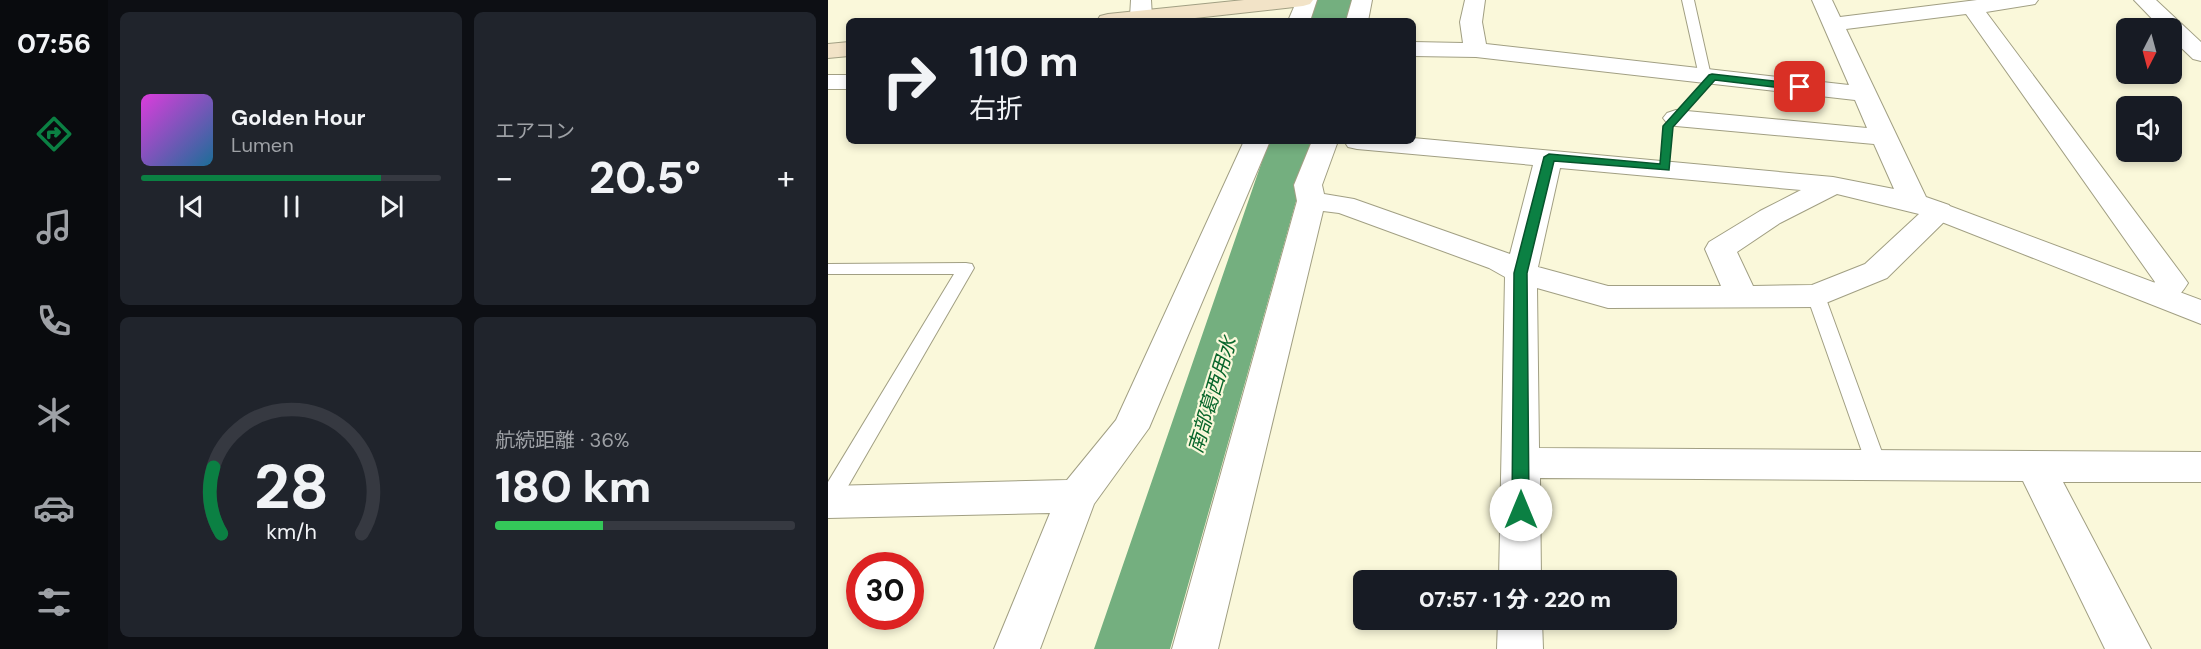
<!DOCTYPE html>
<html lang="ja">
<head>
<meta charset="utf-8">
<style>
  body { margin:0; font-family:"DM Sans","Noto Sans JP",sans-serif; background:#20242c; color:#f1f3f6; height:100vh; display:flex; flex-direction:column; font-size:22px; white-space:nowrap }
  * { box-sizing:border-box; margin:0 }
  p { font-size:20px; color:#9ea1a6 }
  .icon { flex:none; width:33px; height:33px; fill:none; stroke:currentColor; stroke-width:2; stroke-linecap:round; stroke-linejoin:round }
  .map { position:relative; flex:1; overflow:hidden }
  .side { display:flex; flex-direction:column; gap:12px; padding:12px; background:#0d0f14; width:720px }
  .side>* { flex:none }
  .hud { position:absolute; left:18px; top:18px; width:570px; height:126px; border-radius:9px; box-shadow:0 3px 9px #0003; background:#171b24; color:#f1f3f6; overflow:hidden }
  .needle { width:39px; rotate:186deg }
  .fabs { position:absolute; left:1288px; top:18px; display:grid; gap:12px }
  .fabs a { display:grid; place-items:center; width:66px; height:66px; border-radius:9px; background:#171b24; box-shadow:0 3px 9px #0003; font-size:30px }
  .speed { position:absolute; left:18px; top:552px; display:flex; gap:12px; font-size:30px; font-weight:700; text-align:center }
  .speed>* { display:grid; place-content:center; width:78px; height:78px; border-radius:50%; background:#171b24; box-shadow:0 3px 9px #0003; line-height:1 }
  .speed .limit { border:9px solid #d22; background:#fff; color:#111 }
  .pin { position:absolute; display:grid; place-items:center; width:51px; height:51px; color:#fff; margin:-26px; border-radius:12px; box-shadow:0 3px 9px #0006 }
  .me { position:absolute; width:66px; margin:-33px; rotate:0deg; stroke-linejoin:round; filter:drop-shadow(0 0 4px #0008) }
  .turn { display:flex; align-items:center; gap:21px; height:126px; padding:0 24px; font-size:27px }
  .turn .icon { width:78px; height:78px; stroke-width:2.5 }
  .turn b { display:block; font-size:42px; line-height:51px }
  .big { font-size:45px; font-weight:800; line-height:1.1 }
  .side .widget { flex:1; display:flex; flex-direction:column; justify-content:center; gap:9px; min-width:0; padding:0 21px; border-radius:9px; background:#20242c }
  .side .dial { align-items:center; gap:0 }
  .dial svg { height:156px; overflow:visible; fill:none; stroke:#363941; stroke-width:7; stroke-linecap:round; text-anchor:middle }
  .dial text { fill:#f1f3f6; stroke:none }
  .song { display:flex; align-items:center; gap:18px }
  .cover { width:72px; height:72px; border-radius:9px; background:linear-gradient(135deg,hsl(300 70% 55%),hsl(200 70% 35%)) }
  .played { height:6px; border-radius:3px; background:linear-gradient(90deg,#0b8043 80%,#363941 80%) }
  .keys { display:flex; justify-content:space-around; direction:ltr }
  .heat { display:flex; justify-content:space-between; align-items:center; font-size:33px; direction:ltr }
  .charge { height:9px; border-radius:4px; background:linear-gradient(90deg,#34c759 36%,#363941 0) }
  .side .tiles { flex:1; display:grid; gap:12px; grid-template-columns:repeat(2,1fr) }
  .trip { position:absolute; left:525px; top:570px; width:324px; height:60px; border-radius:9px; background:#171b24; box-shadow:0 3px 9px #0003; font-weight:800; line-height:60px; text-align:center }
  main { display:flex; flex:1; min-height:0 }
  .tabs { display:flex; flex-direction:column; width:108px; justify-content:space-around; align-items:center; background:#090b0e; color:#9ea1a6 }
  .tabs .icon { width:42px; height:42px }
  .tabs .on { color:#0b8043 }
  .tabs b { font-size:27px; color:#f1f3f6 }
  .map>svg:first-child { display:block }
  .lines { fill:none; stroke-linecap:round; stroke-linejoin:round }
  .river { fill:#74af7f; fill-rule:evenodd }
  .service-casing { stroke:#a19f83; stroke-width:2 }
  .minor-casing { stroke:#a19f83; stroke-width:2 }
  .tertiary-casing { stroke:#a19f83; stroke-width:2 }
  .secondary-casing { stroke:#a19f83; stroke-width:2 }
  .service { fill:#fff; fill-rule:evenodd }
  .minor { fill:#fff; fill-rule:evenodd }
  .tertiary { fill:#fff; fill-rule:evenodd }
  .secondary { fill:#f2e3c7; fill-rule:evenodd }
  .route { fill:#0b8043; stroke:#07532c; stroke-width:1.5 }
  .labels { text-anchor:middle; stroke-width:4.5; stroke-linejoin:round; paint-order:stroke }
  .water-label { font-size:20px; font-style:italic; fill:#08662b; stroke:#faf8da }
</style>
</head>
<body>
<main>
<nav class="tabs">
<b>07:56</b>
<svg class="icon on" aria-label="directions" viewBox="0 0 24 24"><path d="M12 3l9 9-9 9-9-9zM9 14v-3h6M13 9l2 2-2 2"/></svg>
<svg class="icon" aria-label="music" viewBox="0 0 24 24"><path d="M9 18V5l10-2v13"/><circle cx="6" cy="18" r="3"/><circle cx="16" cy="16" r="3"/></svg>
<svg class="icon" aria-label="phone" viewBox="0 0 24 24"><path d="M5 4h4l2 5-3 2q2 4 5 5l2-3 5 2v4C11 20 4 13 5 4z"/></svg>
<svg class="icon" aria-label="climate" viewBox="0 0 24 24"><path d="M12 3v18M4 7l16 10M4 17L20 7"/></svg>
<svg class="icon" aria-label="car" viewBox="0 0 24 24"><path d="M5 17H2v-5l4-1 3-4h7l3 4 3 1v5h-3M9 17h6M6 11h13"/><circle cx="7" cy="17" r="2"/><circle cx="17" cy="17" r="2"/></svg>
<svg class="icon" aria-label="filters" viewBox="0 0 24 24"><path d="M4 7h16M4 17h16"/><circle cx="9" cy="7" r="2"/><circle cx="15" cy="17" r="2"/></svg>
</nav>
<section class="side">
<div class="tiles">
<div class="widget">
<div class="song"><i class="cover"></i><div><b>Golden Hour</b><p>Lumen</p></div></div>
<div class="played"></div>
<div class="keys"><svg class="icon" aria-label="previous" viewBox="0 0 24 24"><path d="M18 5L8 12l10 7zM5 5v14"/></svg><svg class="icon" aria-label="pause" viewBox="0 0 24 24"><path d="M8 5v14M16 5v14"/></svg><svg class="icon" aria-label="next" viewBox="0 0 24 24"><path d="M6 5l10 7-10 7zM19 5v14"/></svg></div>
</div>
<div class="widget"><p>エアコン</p>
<div class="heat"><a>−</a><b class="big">20.5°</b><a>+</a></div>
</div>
<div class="widget dial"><svg viewBox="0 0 100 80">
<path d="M14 69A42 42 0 1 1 86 69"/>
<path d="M14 69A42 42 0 0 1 10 35" stroke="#0b8043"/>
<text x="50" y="56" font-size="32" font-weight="700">28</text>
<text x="50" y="72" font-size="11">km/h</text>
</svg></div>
<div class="widget"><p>航続距離 · 36%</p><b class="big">180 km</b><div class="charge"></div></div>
</div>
</section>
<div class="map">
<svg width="1373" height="649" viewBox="0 0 1373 649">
  <rect width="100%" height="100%" fill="#faf8da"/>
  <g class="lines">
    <!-- river -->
    <path class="river" d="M489,0H525L518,21H482Z
      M441,141H485L342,649H266Z"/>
    <defs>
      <path id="service" d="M854,0H866L883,76L882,79L877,80L871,76Z
        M138,263L144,264L146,268L8,507L0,510V482L126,274H0V264Z
        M988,290L994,292L997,296L1059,466L1056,472L1049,474L1042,472L1039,466L979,296L982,292Z"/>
      <path id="minor" d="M303,0H323L324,17L321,21H305L302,17Z
        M469,0H489L482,21H460Z
        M524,0H544L540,21H518Z
        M637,0H657L654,22L658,44L1021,85L984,0H1004L1012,17L1149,0H1210L1207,4L1158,12L1355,276L1360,283C1350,299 1341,308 1322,303L1317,295L1327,282L1138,14L1018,29L1098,197L1121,205L1125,211L1121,217L1059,278L988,307L780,308L709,288L711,448L1373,452V482H1235L1323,649H1277L1195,481L712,478L713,580H671L677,277L661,268L511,213L495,211L390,649H344L469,201L466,185L484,141H510L494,185L496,194L526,199L682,254L705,165L529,149L520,147L516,141H585V138L1005,177L1066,189L1046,144L848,126L839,123L835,118L839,113L848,110L1039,128L1027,100L648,57L585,56V42L635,43L632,22ZM732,168L973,190L932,211L881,242L877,249L893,286H780L710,267ZM1009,194L1091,214L1037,264L984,285L925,286L909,252L952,223Z
        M0,75H21V89H0Z
        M416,141H442L321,428L266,504L212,649H166L222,513L0,518V486L239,480L288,420Z
        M670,620H714L715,649H669Z"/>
      <path id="tertiary" d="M1306,0H1328L1373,42V61L1365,59L1344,39V28H1333Z
        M1111,202L1373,300V324L1101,217L1097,211L1101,205Z"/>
      <path id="secondary" d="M416,0H485L482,4L475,6L340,21H269L272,16L280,14Z
        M21,42V56L0,58V44Z"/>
    </defs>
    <!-- service casing -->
    <use href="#service" class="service-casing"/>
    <!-- minor casing -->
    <use href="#minor" class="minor-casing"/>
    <!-- tertiary casing -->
    <use href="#tertiary" class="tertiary-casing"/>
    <!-- secondary casing -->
    <use href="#secondary" class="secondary-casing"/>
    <!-- service -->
    <use href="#service" class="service"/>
    <!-- minor -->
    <use href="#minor" class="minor"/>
    <!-- tertiary -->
    <use href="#tertiary" class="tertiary"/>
    <!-- secondary -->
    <use href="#secondary" class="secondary"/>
  </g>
  <!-- route -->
  <path class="route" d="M884,74L972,84L977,87L972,90L887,80L845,127L841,170L726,161L699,273L701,510L699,515L693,517L687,515L684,510L686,273L716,157L721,154L832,164L835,126L881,75Z"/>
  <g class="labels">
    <!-- water labels -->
    <g class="water-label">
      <text transform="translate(384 395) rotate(-73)" y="7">南部葛西用水</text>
    </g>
  </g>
</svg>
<div class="fabs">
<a><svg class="needle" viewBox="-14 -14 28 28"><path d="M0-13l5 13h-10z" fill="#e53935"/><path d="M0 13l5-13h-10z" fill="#9ea1a6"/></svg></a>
<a><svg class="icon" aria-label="sound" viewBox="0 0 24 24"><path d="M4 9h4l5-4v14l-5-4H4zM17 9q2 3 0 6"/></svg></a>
</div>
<div class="speed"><div class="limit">30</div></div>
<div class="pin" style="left:972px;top:87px;background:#d93025"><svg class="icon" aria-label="arrive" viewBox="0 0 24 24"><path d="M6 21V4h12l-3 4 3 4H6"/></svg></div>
<svg class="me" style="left:693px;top:510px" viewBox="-20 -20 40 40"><circle r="19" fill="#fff"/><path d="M0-13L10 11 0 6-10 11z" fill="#0b8043"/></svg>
<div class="trip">07:57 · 1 分 · 220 m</div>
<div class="hud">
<div class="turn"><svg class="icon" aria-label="right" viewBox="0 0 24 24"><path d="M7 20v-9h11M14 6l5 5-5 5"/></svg><div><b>110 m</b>右折</div></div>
</div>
</div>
</main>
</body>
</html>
